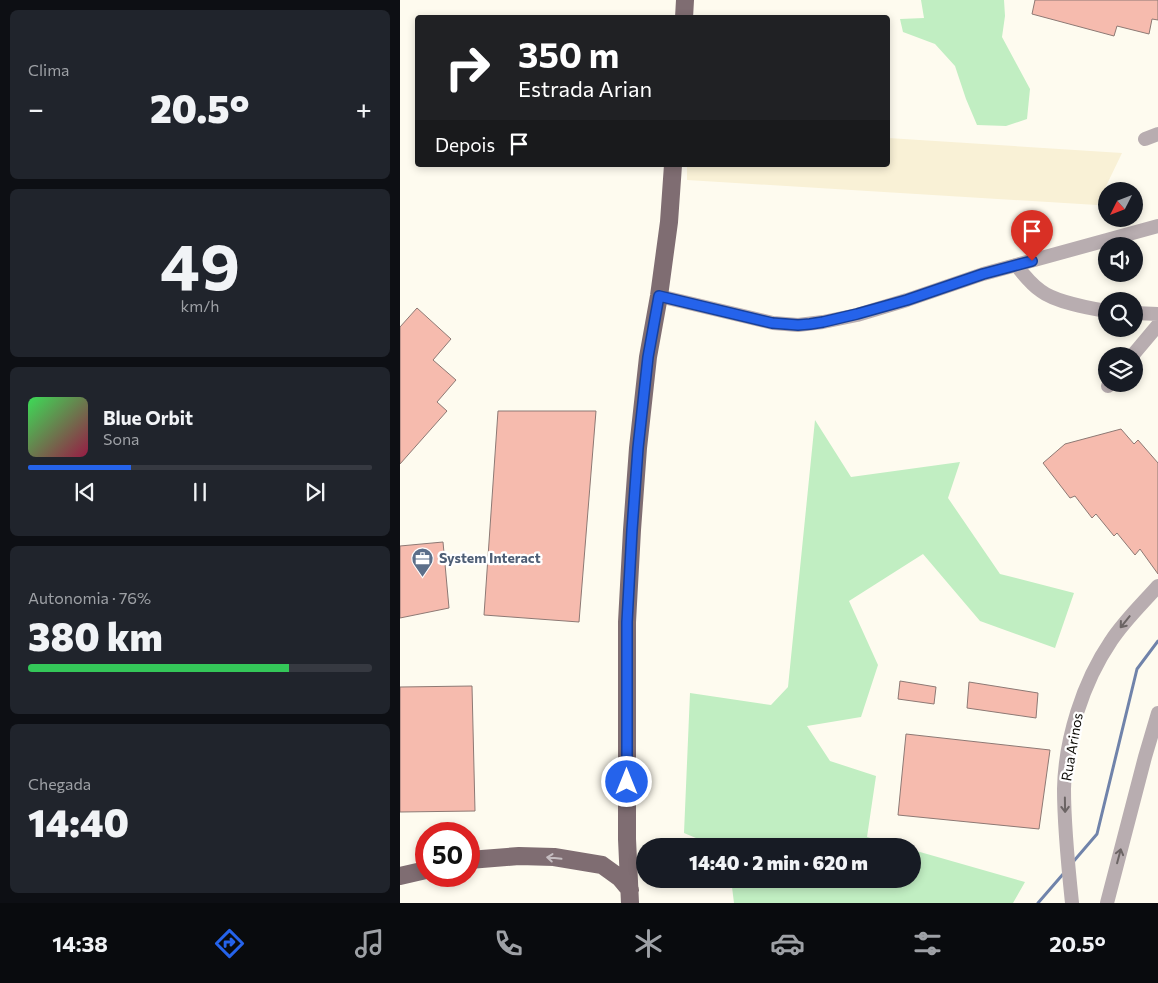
<!DOCTYPE html>
<html lang="pt">
<head>
<meta charset="utf-8">
<style>
  body { margin:0; font-family:Commissioner,sans-serif; background:#20242c; color:#f1f3f6; height:100vh; display:flex; flex-direction:column; font-size:19px; white-space:nowrap }
  * { box-sizing:border-box; margin:0 }
  p { font-size:16px; color:#9ea1a6 }
  .icon { flex:none; width:28px; height:28px; fill:none; stroke:currentColor; stroke-width:2; stroke-linecap:round; stroke-linejoin:round }
  .map { position:relative; flex:1; overflow:hidden }
  .side { display:flex; flex-direction:column; gap:10px; padding:10px; background:#0d0f14; width:400px }
  .side>* { flex:none }
  .hud { position:absolute; left:15px; top:15px; width:475px; height:152px; border-radius:5px; box-shadow:0 2px 8px #0003; background:#202124; color:#fff; overflow:hidden }
  .needle { width:32px; rotate:228deg }
  .tools { position:absolute; left:698px; top:182px; display:grid; gap:10px }
  .tools a { display:grid; place-items:center; width:45px; height:45px; border-radius:50%; background:#171b24; box-shadow:0 2px 8px #0003; font-size:25px }
  .speed { position:absolute; left:15px; top:822px; display:flex; gap:10px; font-size:25px; font-weight:700; text-align:center }
  .speed>* { display:grid; place-content:center; width:65px; height:65px; border-radius:50%; background:#171b24; box-shadow:0 2px 8px #0003; line-height:1 }
  .speed .limit { border:8px solid #d22; background:#fff; color:#111 }
  .pin { position:absolute; display:grid; place-items:center; width:42px; height:42px; color:#fff; margin:-51px -21px; border-radius:50% 50% 50% 0; rotate:-45deg; box-shadow:0 0 5px #0007 }
  .pin .icon { rotate:45deg }
  .me { position:absolute; width:55px; margin:-28px; rotate:0deg; stroke-linejoin:round; filter:drop-shadow(0 0 4px #0008) }
  .turn { display:flex; align-items:center; gap:18px; height:105px; padding:0 20px; font-size:22px }
  .turn .icon { width:65px; height:65px; stroke-width:2.5 }
  .turn b { display:block; font-size:35px; line-height:42px }
  .then { display:flex; align-items:center; height:48px; padding:0 20px; background:#0003; gap:10px; font-size:19px }
  .big { font-size:38px; font-weight:800; line-height:1.1 }
  .side .card { flex:1; display:flex; flex-direction:column; justify-content:center; gap:8px; min-width:0; padding:0 18px; border-radius:8px; background:#20242c }
  .side .dial { align-items:center; gap:0 }
  .dial b { font-size:65px; line-height:1 }
  .song { display:flex; align-items:center; gap:15px }
  .cover { width:60px; height:60px; border-radius:8px; background:linear-gradient(135deg,hsl(130 70% 55%),hsl(340 70% 35%)) }
  .played { height:5px; border-radius:2px; background:linear-gradient(90deg,#2563eb 30%,#363941 30%) }
  .keys { display:flex; justify-content:space-around; direction:ltr }
  .heat { display:flex; justify-content:space-between; align-items:center; font-size:28px; direction:ltr }
  .charge { height:8px; border-radius:4px; background:linear-gradient(90deg,#34c759 76%,#363941 0) }
  .trip { position:absolute; left:236px; top:838px; width:285px; height:50px; border-radius:25px; background:#171b24; box-shadow:0 2px 8px #0003; font-weight:800; line-height:50px; text-align:center }
  .tab-bar { display:flex; height:80px; justify-content:space-around; align-items:center; background:#090b0e; color:#9ea1a6 }
  .tab-bar .icon { width:35px; height:35px }
  .tab-bar .active { color:#2563eb }
  .tab-bar b { font-size:22px; color:#f1f3f6 }
  main { display:flex; flex:1; min-height:0 }
  .map>svg:first-child { display:block }
  .built { fill:#f9f1d6 }
  .green { fill:#c1eec2 }
  .lines { fill:none; stroke-linecap:round; stroke-linejoin:round }
  .stream { stroke:#7083aa; stroke-width:3 }
  .building { fill:#f6bbae; stroke:#8d7974 }
  .minor { stroke:#b8adb0; stroke-width:14 }
  .major { stroke:#7f6d72; stroke-width:18 }
  .oneway { stroke:#6b6464 }
  .oneway2 { stroke:#c5bdc0 }
  .route-casing { stroke:#184099; stroke-width:12 }
  .route { stroke:#2563eb; stroke-width:9 }
  .labels { text-anchor:middle; stroke-width:4.5; stroke-linejoin:round; paint-order:stroke }
  .service-label { font-size:14px; font-weight:bold; fill:#4e5e75; stroke:#fff; text-anchor:start }
  .street-label { font-size:14px; fill:#0d0b06; stroke:#fff }
</style>
</head>
<body>
<main>
<section class="side">
<div class="card"><p>Clima</p>
<div class="heat"><a>−</a><b class="big">20.5°</b><a>+</a></div>
</div>
<div class="card dial"><b>49</b><p>km/h</p></div>
<div class="card">
<div class="song"><i class="cover"></i><div><b>Blue Orbit</b><p>Sona</p></div></div>
<div class="played"></div>
<div class="keys"><svg class="icon" aria-label="previous" viewBox="0 0 24 24"><path d="M18 5L8 12l10 7zM5 5v14"/></svg><svg class="icon" aria-label="pause" viewBox="0 0 24 24"><path d="M8 5v14M16 5v14"/></svg><svg class="icon" aria-label="next" viewBox="0 0 24 24"><path d="M6 5l10 7-10 7zM19 5v14"/></svg></div>
</div>
<div class="card"><p>Autonomia · 76%</p><b class="big">380 km</b><div class="charge"></div></div>
<div class="card"><p>Chegada</p><b class="big">14:40</b></div>
</section>
<div class="map">
<svg width="758" height="903" viewBox="0 0 758 903">
  <rect width="100%" height="100%" fill="#fefbef"/>
  <!-- built -->
  <path class="built" d="M488,138L722,153L697,205L287,180V165H488Z"/>
  <!-- green -->
  <path class="green" d="M521,0H604L605,16L602,37L630,89L627,119L606,126L577,125L566,99L555,66L535,44L503,32L500,19L524,18Z
    M415,420L451,477L560,462L548,498L600,574L674,593L655,648L580,621L523,554L449,601L478,665L461,717L407,726L430,761L476,776L467,837L499,846H315L284,833L290,693L371,705L388,687Z
    M513,850L625,882L613,903H334L331,879H512Z"/>
  <g class="lines">
    <!-- stream -->
    <path class="stream" d="M673,862L697,834L737,669L758,641
      M638,903L664,873"/>
  </g>
  <!-- building -->
  <path class="building" d="M635,0H758V20L752,19L749,34L717,26L714,36L632,14Z
    M17,308L51,339L33,360L56,380L37,402L47,411L0,464V327Z
    M98,411H196L179,622L84,615Z
    M721,429L734,444L738,440L758,463V574L740,549L735,555L717,533L714,536L696,514L692,518L675,496L670,498L643,463L665,444Z
    M43,542L49,608L0,618V546Z
    M500,681L536,687L534,704L498,699Z
    M569,682L638,693L636,718L567,708Z
    M72,686L75,811L0,812V687Z
    M506,734L650,750L639,829L498,815Z"/>
  <g class="lines">
    <!-- minor -->
    <path class="minor" d="M745,139L758,134
      M616,265C623,274 632,285 641,291C655,302 689,308 706,311
      M259,296L373,323L398,325L423,322L457,315L507,300L583,274L758,226
      M734,313L758,314
      M732,356L758,325
      M708,386L710,384
      M672,903C668,865 664,827 664,789C665,739 683,682 711,641C724,621 742,604 758,586
      M707,903L745,757L758,713"/>
    <!-- major -->
    <path class="major" d="M284,18L285,0
      M69,860L119,856L154,857L202,865L220,878L230,890
      M0,876L26,870
      M230,903L227,839V622L232,530L238,448L248,357L259,296L269,222L273,165"/>
  </g>
  <!-- one-way arrows -->
  <defs><path id="oneway-shaft" d="M-6 0H5M1.5-3L5.5 0L1.5 3" fill="none" stroke-width="1.6" stroke-linecap="round" stroke-linejoin="round" transform="scale(1.25)"/></defs>
  <g class="oneway">
    <use href="#oneway-shaft" transform="translate(725 622) rotate(129)"/>
    <use href="#oneway-shaft" transform="translate(665 805) rotate(89)"/>
    <use href="#oneway-shaft" transform="translate(719 856) rotate(-75)"/>
  </g>
  <use class="oneway2" href="#oneway-shaft" transform="translate(154 858) rotate(-174)"/>
  <g class="lines">
    <defs>
      <path id="route" d="M227,782V622L232,530L238,448L248,357L259,296L372,323L398,325L410,324L423,322L457,314L507,300L583,274L632,261"/>
    </defs>
    <!-- route casing -->
    <use href="#route" class="route-casing"/>
    <!-- route -->
    <use href="#route" class="route"/>
  </g>
  <!-- icons -->
  <defs>
    <symbol id="office-pin" viewBox="-11 -11 22 30"><path d="M0 17L-7.5 6A9.5 9.5 0 1 1 7.5 6Z" fill="#5c6f8a" stroke="#fff"/><path d="M-6-3h4V-5.5h4V-3h4V5H-6ZM-1-4.5V-3h2v-1.5ZM-6 0V1H6V0Z" fill="#fff"/></symbol>
  </defs>
  <g fill-rule="evenodd">
    <use href="#office-pin" x="10" y="546" width="25" height="34"/>
  </g>
  <g class="labels">
    <!-- service labels -->
    <g class="service-label">
      <text x="39" y="563">System Interact</text>
    </g>
    <!-- street labels -->
    <g class="street-label">
      <text transform="translate(672 747) rotate(-80)" y="5">Rua Arinos</text>
    </g>
  </g>
</svg>
<div class="tools">
<a><svg class="needle" viewBox="-14 -14 28 28"><path d="M0-13l5 13h-10z" fill="#e53935"/><path d="M0 13l5-13h-10z" fill="#9ea1a6"/></svg></a>
<a><svg class="icon" aria-label="sound" viewBox="0 0 24 24"><path d="M4 9h4l5-4v14l-5-4H4zM17 9q2 3 0 6"/></svg></a>
<a><svg class="icon" aria-label="search" viewBox="0 0 24 24"><circle cx="10" cy="10" r="6"/><path d="M15 15l6 6"/></svg></a>
<a><svg class="icon" aria-label="layers" viewBox="0 0 24 24"><path d="M12 4l9 5-9 5-9-5zM3 14l9 5 9-5"/></svg></a>
</div>
<div class="speed"><div class="limit">50</div></div>
<div class="pin" style="left:632px;top:261px;background:#d93025"><svg class="icon" aria-label="arrive" viewBox="0 0 24 24"><path d="M6 21V4h12l-3 4 3 4H6"/></svg></div>
<svg class="me" style="left:227px;top:782px" viewBox="-20 -20 40 40"><circle r="17" fill="#2563eb" stroke="#fff" stroke-width="3"/><path d="M0-11L8 9 0 5-8 9z" fill="#fff"/></svg>
<div class="trip">14:40 · 2 min · 620 m</div>
<div class="hud">
<div class="turn"><svg class="icon" aria-label="right" viewBox="0 0 24 24"><path d="M7 20v-9h11M14 6l5 5-5 5"/></svg><div><b>350 m</b>Estrada Arian</div></div>
<div class="then">Depois<svg class="icon" aria-label="arrive" viewBox="0 0 24 24"><path d="M6 21V4h12l-3 4 3 4H6"/></svg></div>
</div>
</div>
</main>
<nav class="tab-bar">
<b>14:38</b>
<svg class="icon active" aria-label="directions" viewBox="0 0 24 24"><path d="M12 3l9 9-9 9-9-9zM9 14v-3h6M13 9l2 2-2 2"/></svg>
<svg class="icon" aria-label="music" viewBox="0 0 24 24"><path d="M9 18V5l10-2v13"/><circle cx="6" cy="18" r="3"/><circle cx="16" cy="16" r="3"/></svg>
<svg class="icon" aria-label="phone" viewBox="0 0 24 24"><path d="M5 4h4l2 5-3 2q2 4 5 5l2-3 5 2v4C11 20 4 13 5 4z"/></svg>
<svg class="icon" aria-label="climate" viewBox="0 0 24 24"><path d="M12 3v18M4 7l16 10M4 17L20 7"/></svg>
<svg class="icon" aria-label="car" viewBox="0 0 24 24"><path d="M5 17H2v-5l4-1 3-4h7l3 4 3 1v5h-3M9 17h6M6 11h13"/><circle cx="7" cy="17" r="2"/><circle cx="17" cy="17" r="2"/></svg>
<svg class="icon" aria-label="filters" viewBox="0 0 24 24"><path d="M4 7h16M4 17h16"/><circle cx="9" cy="7" r="2"/><circle cx="15" cy="17" r="2"/></svg>
<b>20.5°</b>
</nav>
</body>
</html>
